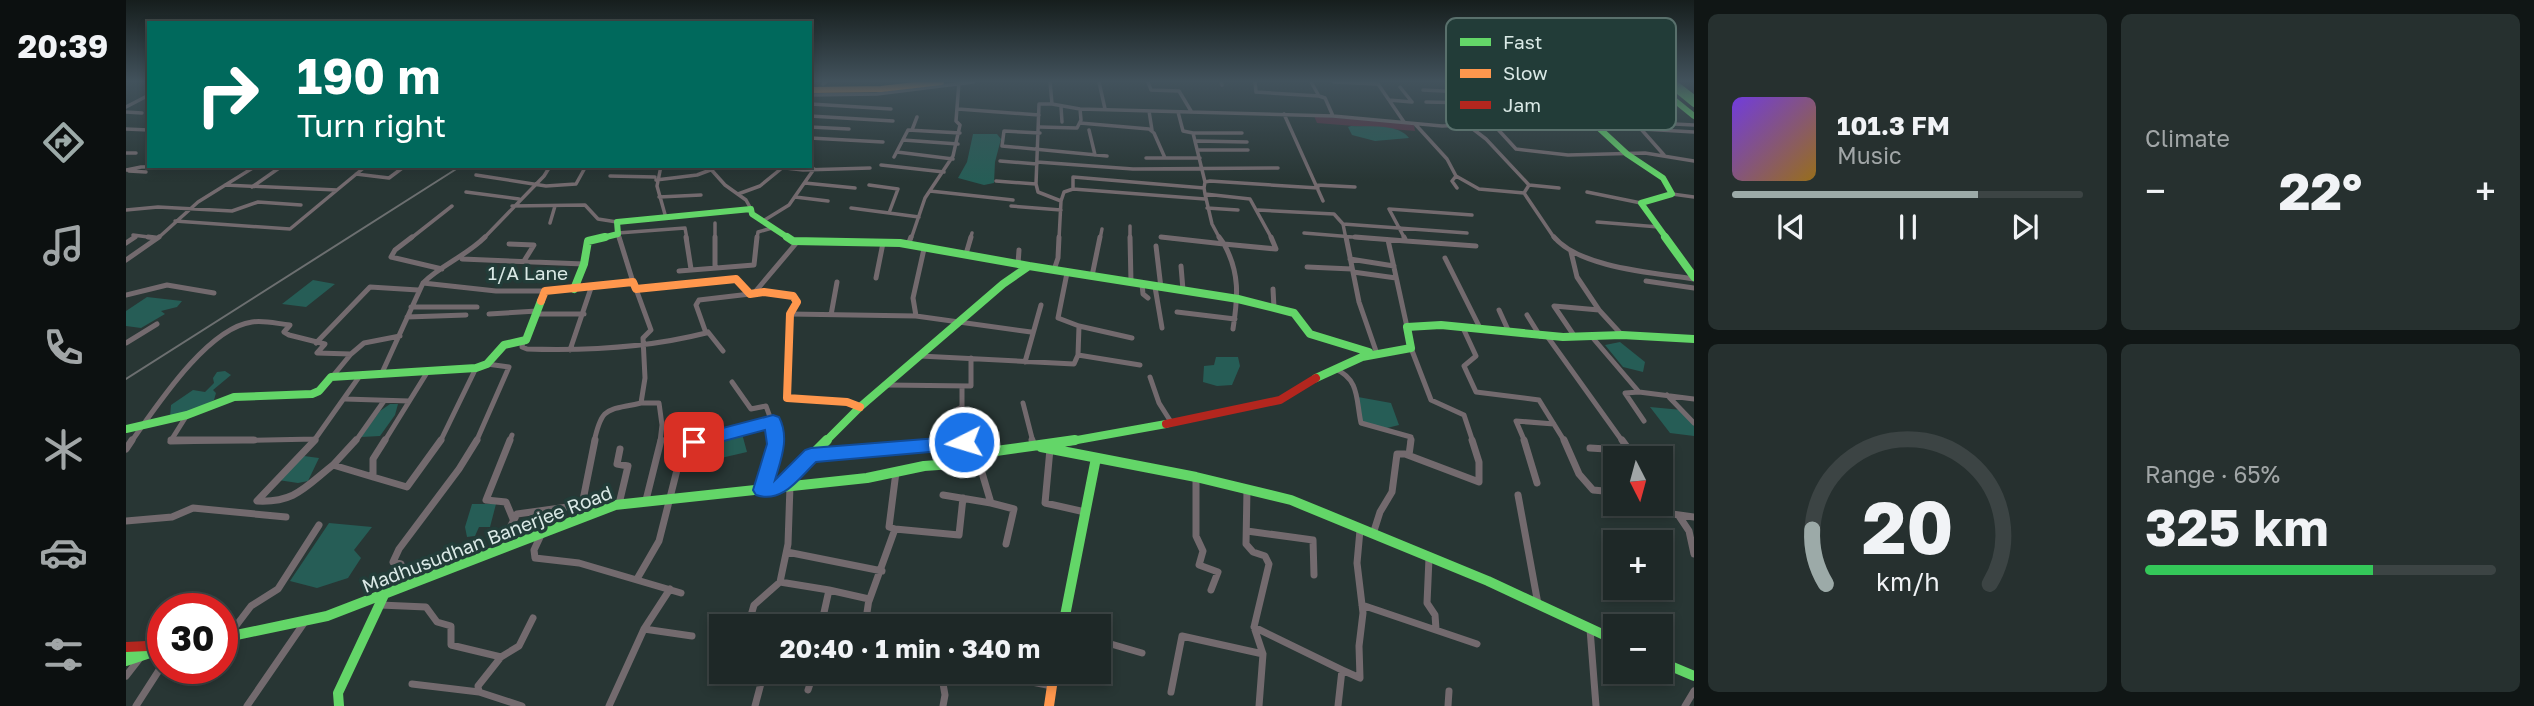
<!DOCTYPE html>
<html lang="en">
<head>
<meta charset="utf-8">
<style>
  body { margin:0; font-family:"Golos Text",sans-serif; background:#26302f; color:#f1f3f6; height:100vh; display:flex; flex-direction:column; font-size:26px; white-space:nowrap }
  * { box-sizing:border-box; margin:0 }
  p { font-size:23px; color:#a1a6a7 }
  .icon { flex:none; width:38px; height:38px; fill:none; stroke:currentColor; stroke-width:2; stroke-linecap:round; stroke-linejoin:round }
  .map { position:relative; flex:1; overflow:hidden }
  .side { display:flex; flex-direction:column; gap:14px; padding:14px; background:#101615; width:840px }
  .side>* { flex:none }
  .guide { position:absolute; left:21px; top:21px; width:665px; height:147px; border-radius:0px; box-shadow:0 4px 10px #0003,0 0 0 2px #3c4444; background:#00695c; color:#fff; overflow:hidden }
  .needle { width:46px; rotate:174deg }
  .fabs { position:absolute; left:1477px; top:446px; display:grid; gap:14px }
  .fabs a { display:grid; place-items:center; width:70px; height:70px; border-radius:0px; background:#1e2827; box-shadow:0 4px 10px #0003,0 0 0 2px #3c4444; font-size:35px }
  .speed { position:absolute; left:21px; top:593px; display:flex; gap:14px; font-size:35px; font-weight:700; text-align:center }
  .speed>* { display:grid; place-content:center; width:91px; height:91px; border-radius:50%; background:#1e2827; box-shadow:0 4px 10px #0003,0 0 0 2px #3c4444; line-height:1 }
  .speed .limit { border:10px solid #d22; background:#fff; color:#111 }
  .pin { position:absolute; display:grid; place-items:center; width:60px; height:60px; color:#fff; margin:-30px; border-radius:14px; box-shadow:0 4px 10px #0006 }
  .me { position:absolute; width:77px; margin:-38px; rotate:265deg; stroke-linejoin:round; filter:drop-shadow(0 0 5px #0008) }
  .turn { display:flex; align-items:center; gap:24px; height:147px; padding:0 35px; font-size:32px }
  .turn .icon { width:91px; height:91px; stroke-width:2.5 }
  .turn b { display:block; font-size:49px; line-height:60px }
  .big { font-size:52px; font-weight:700; line-height:1.1 }
  .side .card { flex:1; display:flex; flex-direction:column; justify-content:center; gap:10px; min-width:0; padding:0 24px; border-radius:10px; background:#26302f }
  .side .dial { align-items:center; gap:0 }
  .dial svg { height:182px; overflow:visible; fill:none; stroke:#3c4444; stroke-width:7; stroke-linecap:round; text-anchor:middle }
  .dial text { fill:#f1f3f6; stroke:none }
  .song { display:flex; align-items:center; gap:21px }
  .cover { width:84px; height:84px; border-radius:10px; background:linear-gradient(135deg,hsl(260 70% 55%),hsl(40 70% 35%)) }
  .played { height:7px; border-radius:4px; background:linear-gradient(90deg,#9caaa8 70%,#3c4444 70%) }
  .keys { display:flex; justify-content:space-around; direction:ltr }
  .heat { display:flex; justify-content:space-between; align-items:center; font-size:38px; direction:ltr }
  .charge { height:10px; border-radius:5px; background:linear-gradient(90deg,#34c759 65%,#3c4444 0) }
  .side .tiles { flex:1; display:grid; gap:14px; grid-template-columns:repeat(2,1fr) }
  .trip { position:absolute; left:583px; top:614px; width:402px; height:70px; border-radius:0px; background:#1e2827; box-shadow:0 4px 10px #0003,0 0 0 2px #3c4444; font-weight:700; line-height:70px; text-align:center }
  main { display:flex; flex:1; min-height:0 }
  .menu { display:flex; flex-direction:column; width:126px; justify-content:space-around; align-items:center; background:#0c1010; color:#a1a6a7 }
  .menu .icon { width:49px; height:49px }
  .menu .selected { color:#9caaa8 }
  .menu b { font-size:32px; color:#f1f3f6 }
  .map>svg:first-child { display:block }
  .green { fill:#583242 }
  .water { fill:#265d56 }
  .lines { fill:none; stroke-linecap:round; stroke-linejoin:round }
  .street-far2 { stroke:#736a6e; stroke-width:3.5 }
  .street-far1 { stroke:#736a6e; stroke-width:5 }
  .street { stroke:#736a6e; stroke-width:7 }
  .fast-far2 { stroke:#63d668; stroke-width:6 }
  .fast-far1 { stroke:#63d668; stroke-width:8 }
  .fast { stroke:#63d668; stroke-width:10 }
  .slow-far2 { stroke:#ff974d; stroke-width:6 }
  .slow-far1 { stroke:#ff974d; stroke-width:8 }
  .slow { stroke:#ff974d; stroke-width:10 }
  .jam-far1 { stroke:#b3261e; stroke-width:8 }
  .jam { stroke:#b3261e; stroke-width:10 }
  .rail { stroke:#6c6f70; stroke-width:2 }
  .route { fill:#1a73e8; stroke:#114b97; stroke-width:2 }
  .labels { text-anchor:middle; stroke-width:7; stroke-linejoin:round; paint-order:stroke }
  .street-label { font-size:19px; fill:#dae9e6; stroke:#223c38 }
  .key { fill:#223c38; stroke:#59706c; stroke-width:2 }
  .key-label { font-size:19px; fill:#dae9e6 }
</style>
</head>
<body>
<main>
<nav class="menu">
<b>20:39</b>
<svg class="icon selected" aria-label="directions" viewBox="0 0 24 24"><path d="M12 3l9 9-9 9-9-9zM9 14v-3h6M13 9l2 2-2 2"/></svg>
<svg class="icon" aria-label="music" viewBox="0 0 24 24"><path d="M9 18V5l10-2v13"/><circle cx="6" cy="18" r="3"/><circle cx="16" cy="16" r="3"/></svg>
<svg class="icon" aria-label="phone" viewBox="0 0 24 24"><path d="M5 4h4l2 5-3 2q2 4 5 5l2-3 5 2v4C11 20 4 13 5 4z"/></svg>
<svg class="icon" aria-label="climate" viewBox="0 0 24 24"><path d="M12 3v18M4 7l16 10M4 17L20 7"/></svg>
<svg class="icon" aria-label="car" viewBox="0 0 24 24"><path d="M5 17H2v-5l4-1 3-4h7l3 4 3 1v5h-3M9 17h6M6 11h13"/><circle cx="7" cy="17" r="2"/><circle cx="17" cy="17" r="2"/></svg>
<svg class="icon" aria-label="filters" viewBox="0 0 24 24"><path d="M4 7h16M4 17h16"/><circle cx="9" cy="7" r="2"/><circle cx="15" cy="17" r="2"/></svg>
</nav>
<div class="map">
<svg width="1568" height="706" viewBox="0 0 1568 706">
  <rect width="100%" height="100%" fill="#283634"/>
  <!-- green -->
  <path class="green" d="M1188,116L1288,124L1289,131L1191,123Z"/>
  <!-- water -->
  <path class="water" d="M1225,126C1242,127 1272,123 1283,138L1249,141L1226,135L1222,127Z
    M847,134H871L875,139L869,162L868,183L858,185L832,178L841,162Z
    M187,280L209,284L180,307L156,304Z
    M21,297L56,301L51,307L35,311L39,314L15,328L0,326V311Z
    M1494,342L1519,362L1517,372L1497,367L1479,345Z
    M1090,357H1112L1114,366L1106,385L1091,386L1077,382L1078,366L1088,365Z
    M99,371L105,375L87,390L90,393L88,400L71,409L44,417L45,405L67,390L79,392L88,383L87,378L91,372Z
    M1232,397L1265,403L1273,425L1257,429L1235,422Z
    M264,404H272L269,415L254,436L235,437L254,411Z
    M1524,407L1556,410L1568,426V436L1544,433Z
    M615,430L621,452L595,458L588,439Z
    M178,456L193,458L182,481L172,483L152,480Z
    M346,504H370L364,527H353L349,536L341,537L339,527Z
    M203,523L246,527L228,550L235,558L222,578L191,588L164,581Z"/>
  <g class="lines">
    <!-- street-far2 -->
    <path class="street-far2" d="M924,82L926,104H913L910,184L912,192L935,201L933,239
      M973,82L979,109
      M1022,82L1025,90L1053,91L1065,111
      M1095,82L1096,85
      M1129,82L1130,92L1193,96
      M1185,82L1193,96L1199,98L1207,116
      M1208,82L1252,84L1278,122
      M1407,82L1421,102
      M1421,82H1435
      M1436,83L1454,85L1482,110
      M697,84L700,82
      M1274,87L1286,102
      M1297,90L1338,92
      M1488,93L1505,110L1499,111
      M684,95L751,94L847,82
      M1263,100L1286,102
      M1300,102L1348,103
      M685,104L765,109
      M926,104L954,109L1207,116L1316,126L1367,124L1342,94
      M0,107L23,95
      M935,107L936,122
      M832,109L913,115
      M1452,109L1499,111L1538,155
      M1023,111L1026,130
      M0,112L16,113
      M1052,112L1057,131L1067,133
      M1158,114L1197,201
      M684,116L767,121
      M1509,122L1568,125
      M954,123L1023,129L1028,133L1039,158H1074
      M1289,124L1321,159L1330,176L1326,181L1331,188
      M1367,124L1390,149L1442,155L1519,153L1568,161
      M1343,126L1360,139L1403,185
      M684,127L723,129
      M914,127L951,128L955,120L954,109
      M0,129L23,130
      M1516,129L1568,132
      M786,130L791,117
      M963,130L969,155
      M914,133L878,131L876,146L981,156
      M684,138L757,142
      M777,140L832,144
      M1071,141L1121,142
      M684,150V155
      M1072,150H1122
      M771,152L827,159
      M0,153H10
      M768,157L782,130L834,133
      M1020,158H1039
      M874,161L911,164
      M911,162L1007,169L1152,168
      M755,165L818,172
      M535,166L531,186L540,218
      M582,166L599,185L620,200L625,209
      M642,166L677,170L744,168
      M0,170L15,167L73,166
      M3,171L20,172
      M230,174L263,178L279,166
      M350,175L420,186L450,184L460,166
      M484,176L529,177
      M1330,176L1353,189L1398,193L1429,239
      M530,180L571,175L587,169
      M870,181L910,184
      M1079,182L1067,133H1116
      M679,183L729,188
      M99,185L211,190L240,166
      M743,185L772,189L763,213L793,217
      M1190,185L1229,187
      M126,187L156,166
      M1078,188L1079,194
      M947,189V177L1078,188L1079,182L1084,181L1192,188
      M804,191L887,200
      M340,192L393,199
      M1461,192L1515,203
      M1398,193L1403,185L1433,188
      M612,194L634,186L656,168
      M1079,194L1124,199L1146,239
      M1079,194L1086,224L1094,239
      M1546,194L1568,197
      M533,197L575,195
      M669,197L702,201
      M935,201L938,192L947,189L1079,199
      M386,206L459,205L472,219L491,222
      M885,206L935,210
      M725,208L763,213
      M1081,208L1112,210
      M0,210L32,207L106,211L132,202L175,205
      M1132,210L1208,214L1217,224
      M49,221L164,229L211,190
      M637,221L663,205L688,169
      M1471,222L1533,227
      M424,223L429,206
      M589,223V239
      M1004,226V239
      M492,233L559,228L561,239
      M1178,233L1251,239
      M492,234L493,239
      M7,235L30,238
      M1035,237L1051,239
      M6,239L10,236
      M31,239L72,202L130,166
      M284,239L326,206
      M357,239L418,176L423,168L416,166
      M631,239L632,232L646,228
      M785,239L799,198L827,156L834,125L830,121L833,82
      M844,239L846,233
      M974,239L976,229
      M1220,239L1217,224L1341,233
      M1279,239L1263,209L1346,215"/>
    <!-- street-far1 -->
    <path class="street-far1" d="M22,237L30,238
      M286,237L269,250L265,257L316,269
      M493,237L507,282
      M560,237L565,269
      M589,237V267
      M1004,237L1005,282
      M1035,237L1098,244C1114,273 1112,297 1107,329
      M1093,237L1098,244L1150,249L1145,237
      M1220,237L1233,302L1250,351
      M1229,237L1280,241L1278,237
      M1428,237C1454,268 1529,273 1568,279
      M1262,240L1281,327
      M1280,241L1350,246
      M0,243L9,237
      M383,244L408,245L398,261
      M782,245L785,237
      M1030,246L1035,288
      M1445,252L1451,277L1473,310
      M840,254L845,237
      M1319,258L1355,330
      M336,259L458,264
      M1224,259L1268,266
      M0,260L33,237
      M892,264L893,250
      M1055,266L1057,290
      M1181,267L1226,269
      M928,270L932,258L933,237
      M553,271L628,265L631,237
      M1227,272L1270,278
      M966,276L974,237
      M750,278L757,243
      M1520,281L1568,288
      M297,283L370,291H419
      M1016,284L1017,294L1022,298
      M1029,287L1036,328
      M1147,289L1148,308
      M629,292L672,241
      M0,295L41,285L88,293
      M285,307H351
      M1373,310L1383,332
      M1051,312L1109,319
      M363,314L411,311
      M410,314H458
      M664,314L790,316L905,332
      M705,315L711,282
      M1401,315L1414,336
      M790,316L787,298L798,249
      M281,317L340,315
      M953,326L1006,338
      M1337,328L1350,356L1338,366L1350,392L1413,400L1439,442
      M582,332L597,351
      M1421,336L1497,442
      M1449,337L1428,306L1473,310L1495,334
      M1466,337L1513,392L1568,399
      M397,341L396,347L401,349C462,351 521,348 580,333L570,305L573,300L624,294
      M0,343L31,324
      M190,343L244,287L292,290
      M1285,348L1305,400L1338,415L1347,442
      M444,350L465,288
      M225,354L238,343L274,336
      M952,355L1014,365
      M794,356L948,364L952,355L953,326L932,318L941,273
      M899,362L915,305
      M1209,369C1234,379 1230,401 1235,423L1285,437L1284,442
      M255,375L297,283C315,265 340,256 359,237
      M1024,377L1033,403L1045,422
      M606,382L625,409L640,406L648,428V442
      M760,385L845,386V358
      M836,386V407L832,409L838,442
      M1513,392L1499,393L1518,421
      M1541,395L1568,423
      M219,399L283,401
      M515,403H533L536,425L534,442
      M897,403L907,442
      M61,415L44,442L190,439
      M5,442C30,407 81,328 126,322C139,320 152,324 164,325L158,332L163,335L199,344L191,353L225,354L206,377
      M187,442L233,377
      M229,442L258,401
      M258,442L302,371
      M314,442L350,368
      M350,442L383,367L361,364
      M383,442L386,435
      M468,442C476,405 481,411 515,403L519,378L517,338L525,330L510,289
      M568,442L647,421
      M1399,442L1390,421L1428,424"/>
    <!-- street -->
    <path class="street" d="M45,440H128
      M189,440L131,501C169,503 179,487 207,465
      M230,440L207,465L247,477
      M259,440L247,459V477L281,487L315,440
      M384,440L360,500L380,502L387,519
      M469,440L456,505H480
      M906,440L907,444
      M1398,440L1411,483
      M1438,440L1453,474L1467,490L1489,492
      M1496,440L1509,458
      M1464,448L1544,453
      M0,449L6,440
      M924,449L919,503L959,512
      M688,455L838,440
      M1283,455L1285,440
      M851,456L865,503L888,509L880,544
      M1070,477V536L1077,551L1073,565L1092,572L1085,590
      M1121,489L1120,544L1127,552L1139,556L1143,564L1128,627L1216,670
      M637,490L648,440
      M817,495L865,503
      M1392,495L1412,604
      M520,500L535,440
      M493,504L502,466L491,464L494,449
      M1533,504L1539,513L1568,517
      M1553,516L1563,531L1568,554
      M0,521L46,517L67,508L160,517
      M769,529L833,535L837,498
      M1121,531L1187,540L1188,575
      M1247,534L1254,512L1266,492L1271,454H1279L1353,482V462L1346,440
      M415,535L408,550L409,558L453,563L555,593
      M374,546L391,514L456,505
      M661,552L756,571
      M1303,558L1301,603L1309,615L1310,629
      M511,579L533,541L552,466L554,444L580,440
      M654,582L662,544L664,486
      M282,584L275,564L267,562L273,549L333,469L351,440
      M703,590L743,599L739,626
      M743,601L769,529L763,527L770,472
      M254,605L300,607L311,622L325,626V645L375,657
      M1236,605L1351,644
      M622,626L628,605L654,582L703,590L695,626
      M1128,627L1137,654L1133,706
      M518,629L544,589
      M1464,629L1470,706
      M103,635L125,606L152,589L193,525
      M973,649L978,642L1016,653
      M611,672V680L635,683
      M815,672L819,695L817,706
      M884,672L891,679L926,686
      M0,676L14,658
      M286,684L353,692
      M682,690L688,672
      M1045,692L1056,636L1137,654
      M10,706L37,664
      M121,706L178,623
      M396,706L353,692L352,686L375,657L393,646L407,618
      M483,706L518,629L566,636
      M629,706L638,672
      M1212,706L1216,670L1234,678L1233,646L1237,613L1231,563L1234,530
      M1322,706L1323,691
      M1559,706L1568,691"/>
    <!-- fast-far2 -->
    <path class="fast-far2" d="M1327,82L1342,94L1448,105L1501,154L1537,178L1546,194L1515,203L1541,239
      M1526,82L1568,116
      M1541,82L1568,104
      M1547,82L1568,98
      M472,239L492,234L491,222L625,209L626,214L664,239"/>
    <!-- fast-far1 -->
    <path class="fast-far1" d="M661,237L667,241L774,243L903,266
      M1539,237L1568,277
      M448,289L458,264L462,241L479,237
      M1190,378L1236,357L1285,348L1281,327L1315,325L1437,337L1496,335L1568,339
      M0,429L61,415L108,397L186,394L193,391L205,377L350,368L361,364L378,345L400,340L415,301
      M699,442L734,407L877,284L903,266L1112,299L1168,313L1184,334L1243,352
      M940,442L1040,424"/>
    <!-- fast -->
    <path class="fast" d="M915,447L1070,477L1165,500L1362,581L1489,640
      M653,488L701,440
      M937,626L970,458
      M96,638L201,616L489,505L741,478L798,466L827,464L870,451L949,440
      M0,654L37,647
      M0,661L27,652
      M1535,662L1568,676
      M213,706L212,693L258,595"/>
    <!-- slow-far2 -->
    <path class="slow-far2" d="M684,90L755,89L815,82"/>
    <!-- slow-far1 -->
    <path class="slow-far1" d="M415,301L419,291L507,282L510,289L610,279L624,294L638,292L667,296L671,302L664,314L661,398L721,402L734,407"/>
    <!-- slow -->
    <path class="slow" d="M923,706L928,672"/>
    <!-- jam-far1 -->
    <path class="jam-far1" d="M1040,424L1154,400L1190,378"/>
    <!-- jam -->
    <path class="jam" d="M0,647L21,646"/>
    <!-- rail -->
    <path class="rail" d="M0,379L335,166"/>
  </g>
  <!-- sky -->
  <linearGradient id="sky" x2="0" y2="1"><stop stop-color="#161e1d"/><stop offset="0.45" stop-color="#42525c"/><stop offset="1" stop-color="#42525c" stop-opacity="0"/></linearGradient>
  <rect width="1568" height="181" fill="url(#sky)"/>
  <!-- route -->
  <path class="route" d="M647,415L653,417C664,438 655,459 649,480L679,450L685,448L838,436L844,438L847,442L844,447L838,449L690,462C673,478 657,504 630,495L627,490L641,444L639,430L568,449L562,447L559,442L562,437Z"/>
  <g class="labels">
    <!-- street labels -->
    <g class="street-label">
      <text x="402" y="280">1/A Lane</text>
      <text transform="translate(361 539) rotate(-21)" y="7">Madhusudhan Banerjee Road</text>
    </g>
  </g>
  <!-- legend -->
  <rect x="1320" y="18" width="230" height="112" rx="10" class="key"/>
  <rect x="1334" y="38" width="31" height="8" fill="#63d668"/>
  <rect x="1334" y="69" width="31" height="9" fill="#ff974d"/>
  <rect x="1334" y="101" width="31" height="8" fill="#b3261e"/>
  <g class="key-label">
    <text x="1377" y="49">Fast</text>
    <text x="1377" y="80">Slow</text>
    <text x="1377" y="112">Jam</text>
  </g>
</svg>
<div class="fabs">
<a><svg class="needle" viewBox="-14 -14 28 28"><path d="M0-13l5 13h-10z" fill="#e53935"/><path d="M0 13l5-13h-10z" fill="#a1a6a7"/></svg></a>
<a>+</a>
<a>−</a>
</div>
<div class="speed"><div class="limit">30</div></div>
<div class="pin" style="left:568px;top:442px;background:#d93025"><svg class="icon" aria-label="arrive" viewBox="0 0 24 24"><path d="M6 21V4h12l-3 4 3 4H6"/></svg></div>
<svg class="me" style="left:838px;top:442px" viewBox="-20 -20 40 40"><circle r="17" fill="#1a73e8" stroke="#fff" stroke-width="3"/><path d="M0-11L8 9 0 5-8 9z" fill="#fff"/></svg>
<div class="trip">20:40 · 1 min · 340 m</div>
<div class="guide">
<div class="turn"><svg class="icon" aria-label="right" viewBox="0 0 24 24"><path d="M7 20v-9h11M14 6l5 5-5 5"/></svg><div><b>190 m</b>Turn right</div></div>
</div>
</div>
<section class="side">
<div class="tiles">
<div class="card">
<div class="song"><i class="cover"></i><div><b>101.3 FM</b><p>Music</p></div></div>
<div class="played"></div>
<div class="keys"><svg class="icon" aria-label="previous" viewBox="0 0 24 24"><path d="M18 5L8 12l10 7zM5 5v14"/></svg><svg class="icon" aria-label="pause" viewBox="0 0 24 24"><path d="M8 5v14M16 5v14"/></svg><svg class="icon" aria-label="next" viewBox="0 0 24 24"><path d="M6 5l10 7-10 7zM19 5v14"/></svg></div>
</div>
<div class="card"><p>Climate</p>
<div class="heat"><a>−</a><b class="big">22°</b><a>+</a></div>
</div>
<div class="card dial"><svg viewBox="0 0 100 80">
<path d="M14 69A42 42 0 1 1 86 69"/>
<path d="M14 69A42 42 0 0 1 8 45" stroke="#9caaa8"/>
<text x="50" y="56" font-size="32" font-weight="700">20</text>
<text x="50" y="72" font-size="11">km/h</text>
</svg></div>
<div class="card"><p>Range · 65%</p><b class="big">325 km</b><div class="charge"></div></div>
</div>
</section>
</main>
</body>
</html>
